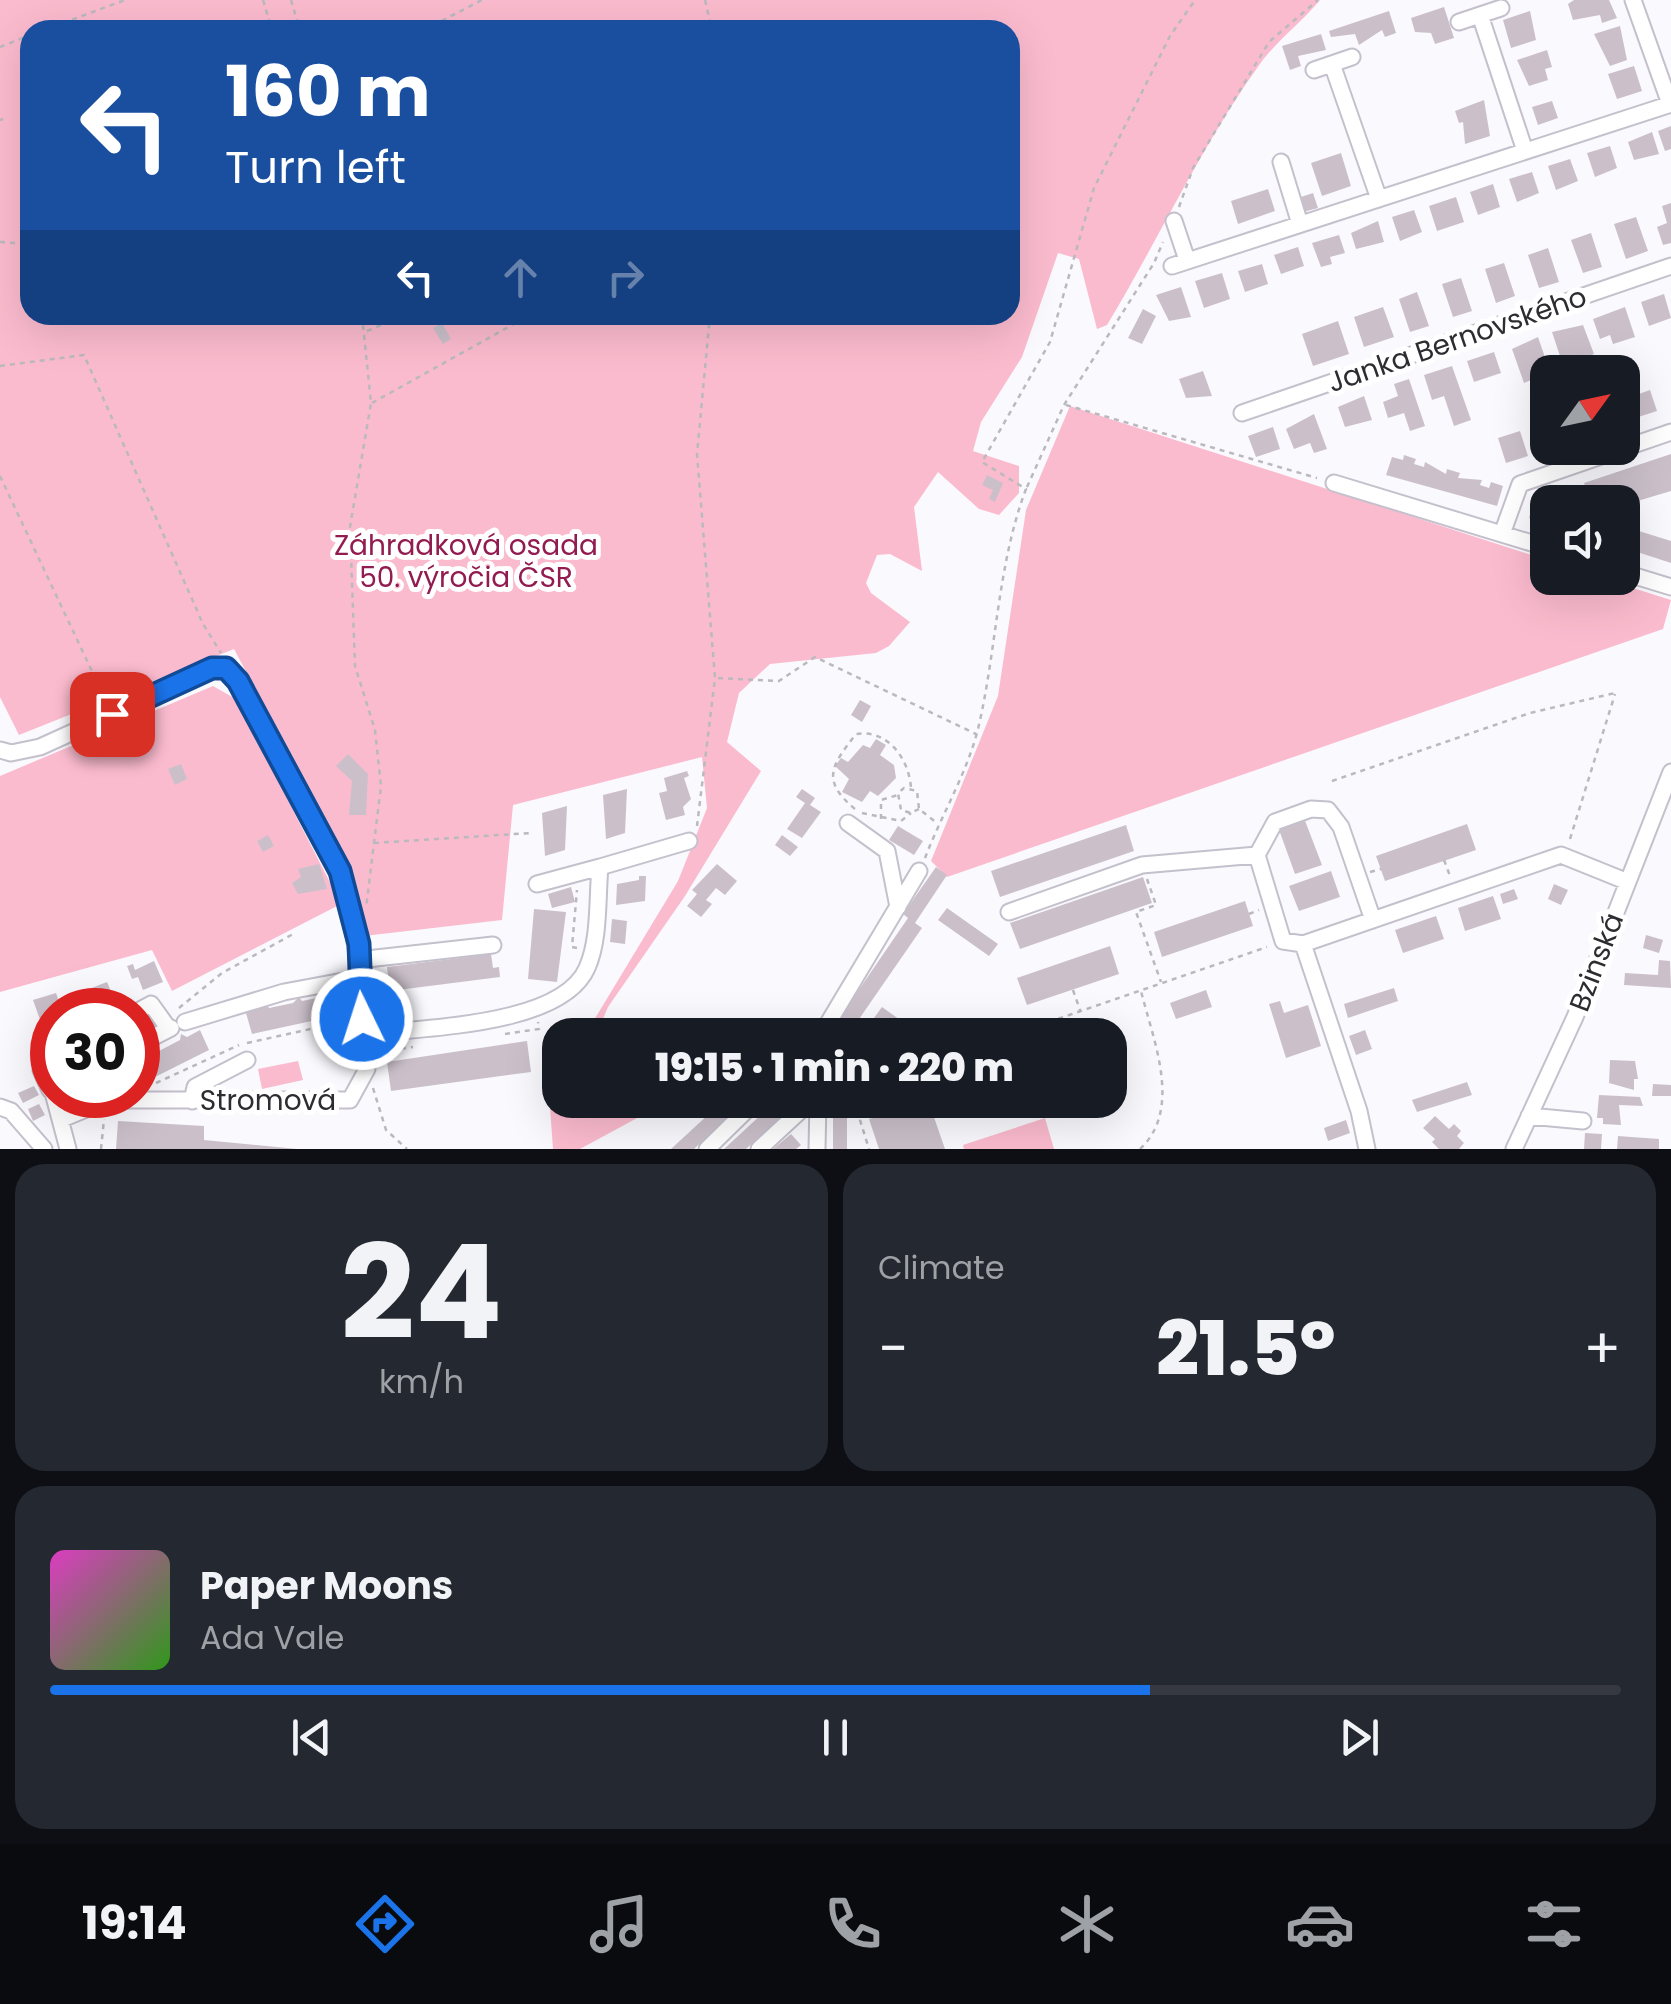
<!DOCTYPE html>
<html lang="en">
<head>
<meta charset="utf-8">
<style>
  body { margin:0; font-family:Poppins,sans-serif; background:#242831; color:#f1f3f6; height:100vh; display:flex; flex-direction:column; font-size:38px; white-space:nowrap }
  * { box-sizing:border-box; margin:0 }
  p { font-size:32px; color:#9ea1a6 }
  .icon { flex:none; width:55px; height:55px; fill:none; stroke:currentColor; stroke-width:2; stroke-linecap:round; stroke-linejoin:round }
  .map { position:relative; height:1149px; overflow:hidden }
  .drawer { display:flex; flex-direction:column; gap:15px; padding:15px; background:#0d0f14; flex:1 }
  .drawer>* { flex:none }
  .banner { position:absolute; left:20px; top:20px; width:1000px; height:305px; border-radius:30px; box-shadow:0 10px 40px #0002; background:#1a4fa0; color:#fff; overflow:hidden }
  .needle { width:65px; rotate:57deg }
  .controls { position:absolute; left:1530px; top:355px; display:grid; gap:20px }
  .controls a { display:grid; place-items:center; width:110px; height:110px; border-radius:20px; background:#171b24; box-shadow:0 10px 40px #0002; font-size:50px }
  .speed { position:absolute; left:30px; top:988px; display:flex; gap:20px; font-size:50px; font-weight:700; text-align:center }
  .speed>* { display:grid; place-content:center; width:130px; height:130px; border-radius:50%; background:#171b24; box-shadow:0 10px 40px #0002; line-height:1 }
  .speed .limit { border:15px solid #d22; background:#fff; color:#111 }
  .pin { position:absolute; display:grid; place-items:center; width:85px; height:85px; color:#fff; margin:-42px; border-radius:20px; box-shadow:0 5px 15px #0006 }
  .me { position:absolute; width:110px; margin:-55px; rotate:356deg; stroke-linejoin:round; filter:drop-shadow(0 0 8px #0008) }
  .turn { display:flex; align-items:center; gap:35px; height:210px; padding:0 40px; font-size:45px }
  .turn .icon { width:130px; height:130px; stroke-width:2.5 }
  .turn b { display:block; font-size:70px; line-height:85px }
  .lanes { display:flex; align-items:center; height:95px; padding:0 40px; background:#0003; justify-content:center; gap:50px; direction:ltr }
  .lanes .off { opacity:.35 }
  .big { font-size:75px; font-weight:800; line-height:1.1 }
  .drawer .widget { flex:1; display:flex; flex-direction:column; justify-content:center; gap:15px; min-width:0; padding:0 35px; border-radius:30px; background:#242831 }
  .drawer .dial { align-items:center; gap:0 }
  .dial b { font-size:130px; line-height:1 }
  .song { display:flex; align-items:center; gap:30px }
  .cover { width:120px; height:120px; border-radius:15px; background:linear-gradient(135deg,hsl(310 70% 55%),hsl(110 70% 35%)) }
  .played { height:10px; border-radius:5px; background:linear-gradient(90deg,#1a73e8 70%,#363941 70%) }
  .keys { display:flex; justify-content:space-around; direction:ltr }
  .heat { display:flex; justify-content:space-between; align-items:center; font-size:55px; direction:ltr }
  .drawer .tiles { flex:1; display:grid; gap:15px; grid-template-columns:1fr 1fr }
  .widget:last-child { grid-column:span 2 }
  .trip { position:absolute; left:542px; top:1018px; width:585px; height:100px; border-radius:30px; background:#171b24; box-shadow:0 10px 40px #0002; font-weight:800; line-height:100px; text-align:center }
  .dock { display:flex; height:160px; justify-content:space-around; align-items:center; background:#090b0e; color:#9ea1a6 }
  .dock .icon { width:70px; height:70px }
  .dock .selected { color:#1a73e8 }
  .dock b { font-size:45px; color:#f1f3f6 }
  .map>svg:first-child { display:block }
  .green { fill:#fbbbce; fill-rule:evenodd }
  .building { fill:#cbc0ca }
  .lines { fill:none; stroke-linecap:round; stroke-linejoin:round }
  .minor-casing { stroke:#c4c0cc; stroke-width:19 }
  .path { stroke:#bab9be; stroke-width:2.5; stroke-dasharray:5 5; stroke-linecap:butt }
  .minor { stroke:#fff; stroke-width:15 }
  .route-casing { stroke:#114b97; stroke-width:25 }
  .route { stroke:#1a73e8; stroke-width:18 }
  .labels { text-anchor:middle; stroke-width:10; stroke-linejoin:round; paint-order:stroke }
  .street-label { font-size:28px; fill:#2d2c31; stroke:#fff }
  .park-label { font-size:28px; fill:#921b50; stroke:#fff }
</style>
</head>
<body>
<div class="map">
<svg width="1671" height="1149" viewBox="0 0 1671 1149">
  <rect width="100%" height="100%" fill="#faf9fe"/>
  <!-- green -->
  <path class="green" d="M0,0H1320C1302,22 1279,39 1262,61C1202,144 1160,237 1107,325L1097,329L1079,259L1058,253L1022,357L981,422L973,451L1019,466V493L999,515L979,509L938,472L914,507L922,571L890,554L877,555L866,583L871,593L910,622L889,646L876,653L770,664L739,693L727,742L761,771L685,896L608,1007L596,1035H585L678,881L707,808L702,757L513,805L502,920L364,936L351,868L234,649L19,735L0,697ZM30,30H1010V315H30Z
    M1070,406L1547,560L1548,578H1601L1671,600L1663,629L947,877L931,861L998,696L1026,510Z
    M213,686L236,699L341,904L172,991L152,950L0,992V776Z
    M298,1061L303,1080L262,1089L258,1069Z
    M560,1076V1100H630L639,1117L580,1149H553L550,1107Z
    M1045,1118L1054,1149H964L963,1145Z"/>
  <!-- building -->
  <path class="building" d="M1574,0H1609L1617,18L1602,23L1600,15L1573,20L1568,4Z
    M1444,7L1454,38L1435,44L1431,33L1415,32L1411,18Z
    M1389,11L1396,33L1385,37L1382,30L1359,45L1355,34L1331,37L1329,31Z
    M1530,11L1536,40L1511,48L1503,20Z
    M1620,26L1627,60L1610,66L1594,34Z
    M1321,34L1326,50L1298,56L1301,66L1290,70L1282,46Z
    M1547,50L1552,67L1545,69L1548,80L1529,86L1517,60Z
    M1634,66L1642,91L1617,99L1608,74Z
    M1484,100L1490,136L1465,144L1463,122L1459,123L1455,111Z
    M1552,101L1558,118L1538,125L1532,107Z
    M1671,126V149L1665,151L1658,131Z
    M1652,132L1659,154L1634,160L1628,142Z
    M1610,146L1617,168L1595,177L1587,153Z
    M1341,153L1351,186L1322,196L1311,163Z
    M1570,159L1578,181L1556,190L1548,166Z
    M1532,172L1539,193L1517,202L1509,179Z
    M1493,184L1500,207L1478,215L1470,192Z
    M1268,189L1275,211L1238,224L1231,201Z
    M1313,193L1318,208L1303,212L1298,198Z
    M1456,197L1464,222L1437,231L1429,206Z
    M1671,203V243L1663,245L1657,227L1667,223L1662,206Z
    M1414,210L1422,232L1400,241L1392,217Z
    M1636,217L1648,251L1626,259L1614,224Z
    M1378,221L1384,242L1356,249L1351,233Z
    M1591,233L1602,267L1583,273L1571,240Z
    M1339,235L1345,253L1330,257L1332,264L1321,267L1312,243Z
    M1298,247L1304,266L1281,274L1274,255Z
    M1548,248L1559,282L1539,288L1528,255Z
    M1504,263L1515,296L1496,303L1485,269Z
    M1262,264L1268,284L1245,292L1238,271Z
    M1222,273L1230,299L1204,308L1195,281Z
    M1461,278L1472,311L1453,317L1442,284Z
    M1181,287L1191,317L1169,321L1156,295Z
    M1417,292L1429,326L1410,332L1399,299Z
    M1664,294L1671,318L1649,326L1641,302Z
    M1383,307L1394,337L1364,347L1354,317Z
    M1625,307L1635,337L1613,344L1610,335L1600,339L1593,319Z
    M1143,309L1156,316L1142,344L1128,338Z
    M1338,321L1349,354L1313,366L1302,334Z
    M442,323L451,339L443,344L433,328Z
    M1583,325L1594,354L1563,365L1552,332Z
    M1538,337L1550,372L1524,383L1512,349Z
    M1494,352L1501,373L1474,382L1467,361Z
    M1452,366L1471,420L1454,426L1444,396L1432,400L1424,375Z
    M1203,371L1212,396L1186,398L1179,379Z
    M1409,379L1425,426L1410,431L1404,413L1388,418L1383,402L1398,396L1394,384Z
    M1650,390L1657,411L1629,420L1622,400Z
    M1364,396L1372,420L1345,427L1338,407Z
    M1314,414L1327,449L1314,453L1310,443L1294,449L1286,429Z
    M1548,420V457H1547L1535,425Z
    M1273,427L1280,449L1256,457L1248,436Z
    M1520,431L1528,456L1506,463L1498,438Z
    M1671,454V491L1624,505L1587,493L1584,483Z
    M1404,455L1416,459L1414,464L1424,467L1425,462L1446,474L1447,469L1460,473L1458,478L1482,480L1480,485L1489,488L1491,482L1503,486L1497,506L1386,475L1392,457L1403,460Z
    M987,475L1003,483L995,502L989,499L993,490L982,485Z
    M1538,490L1561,497L1559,502H1548V524L1529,518Z
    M1626,527L1671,541V563L1622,547Z
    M860,700L871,706L862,722L851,715Z
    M876,739L886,745L880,755L894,765L896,778L878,796L870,791L862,802L842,792L849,779L835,766L841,758L848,762L863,745L870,748Z
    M348,754L368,774L366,815H349L352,781L336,766Z
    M181,764L187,779L175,785L168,769Z
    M687,771L689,776L684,778L691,799L683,807L685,815L666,820L659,793L667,791L664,778Z
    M627,789L625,833L606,839L603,795Z
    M802,789L815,798L810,805L821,812L802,838L787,829L805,803L796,797Z
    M567,806L565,850L545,856L542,813Z
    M1304,818L1322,865L1295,874L1278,827Z
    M1467,824L1476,850L1385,881L1376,856Z
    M1126,825L1134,851L1000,897L991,871Z
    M898,826L923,841L914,855L889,840Z
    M268,835L274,846L263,852L257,841Z
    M782,835L798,847L790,856L775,845Z
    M319,864L327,889L298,894L292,883L301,877L298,869Z
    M717,864L737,881L725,895L716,888L706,900L712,904L701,917L687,906L697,894L692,890Z
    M936,867L947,875L915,923L922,928L848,1035H833L836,1023L908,918L903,914Z
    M1331,871L1340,897L1299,911L1289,886Z
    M639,876H646L645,901L616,905L617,884L639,880Z
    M1143,877L1152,903L1020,949L1010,923Z
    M1554,884L1568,890L1561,905L1548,899Z
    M571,887L575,902L552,908L548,894Z
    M1514,889L1518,899L1503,904L1500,894Z
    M1493,896L1501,919L1465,931L1458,908Z
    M1245,901L1253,926L1162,957L1154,932Z
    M947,908L998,944L989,956L938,920Z
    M534,909L566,912L557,982L528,979Z
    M1436,916L1444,939L1403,953L1395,930Z
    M612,919L627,921L625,944L610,942Z
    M1646,935L1663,940L1659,953L1643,948Z
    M1110,946L1119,974L1027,1005L1017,978Z
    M491,954L493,968L499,967L500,977L390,991L387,967Z
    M1659,960L1670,961L1671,988L1624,985L1625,973L1658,975Z
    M154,961L163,982L143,990L138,977L132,979L127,966L133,964L135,970Z
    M107,982L115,1001L87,1010L81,992Z
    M1394,988L1398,1001L1348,1018L1344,1004Z
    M333,989L335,994L350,991L353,1012L252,1034L246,1013L266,1004L269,1008L293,1003L299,997L302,1001L327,996Z
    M1206,990L1212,1007L1176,1019L1170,1003Z
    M56,993L62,1010H52V1025L43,1028L33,1000Z
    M1280,1001L1284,1013L1308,1005L1321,1046L1286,1058L1269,1004Z
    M882,1007L921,1035H898L874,1018Z
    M149,1011L156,1025L138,1034V1017Z
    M200,1030L209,1050L147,1081L138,1062L149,1056V1050L157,1052L180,1040L181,1034L187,1037Z
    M1365,1030L1372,1049L1356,1055L1349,1036Z
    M527,1041L531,1072L391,1091L387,1062Z
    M1610,1060L1635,1061L1638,1079H1634V1090L1609,1083Z
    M1467,1082L1472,1095L1417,1112L1412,1100Z
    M1653,1084L1671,1085V1096H1652Z
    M34,1086L39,1095L23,1103L18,1093Z
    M1599,1095L1640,1097L1643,1106L1619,1105L1621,1125L1603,1124V1118H1597Z
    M724,1100H747L694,1149H671Z
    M777,1100H799L746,1149H724Z
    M833,1100H847V1149H833Z
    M928,1100L945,1149H879L869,1119Z
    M39,1104L45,1115L33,1121L28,1109Z
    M1435,1116L1449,1129L1454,1124L1461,1131L1457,1136L1464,1143L1459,1149H1439L1432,1142L1435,1139L1423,1128Z
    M1346,1120L1350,1133L1328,1141L1324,1128Z
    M118,1121L204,1126V1140L297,1149H116Z
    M1585,1133L1602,1134L1601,1149H1584Z
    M791,1134L801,1145L796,1149H773Z
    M1618,1136L1659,1139V1149H1617Z"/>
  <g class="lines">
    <defs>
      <path id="minor" d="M1633,0L1670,104
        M1480,15L1525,151
        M1459,22L1501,8
        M1332,64L1379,199
        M1314,70L1352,57
        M1281,162L1300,224
        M1174,221L1187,260
        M1172,266L1671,104
        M1242,413L1671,266
        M1334,483L1548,548
        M1502,534L1520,484L1671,432
        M1622,572L1671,587
        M0,750L11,753L40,747L212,669L227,668C249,693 264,724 280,754C326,839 352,879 359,978
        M848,823L887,851L898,907
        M1257,855L1275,822L1311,809L1328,810L1341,827L1373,920
        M537,884L600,867
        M1009,912L1142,865L1257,855L1283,941L1303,944
        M358,960L493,945
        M138,1011L151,1004L169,1029
        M363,1035C421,1027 561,1027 587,968C600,939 597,898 600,867L689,841
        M821,1035L919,871
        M138,1045L171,1028
        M52,1089L68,1149
        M50,1090L41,1070L52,1054
        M192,1101L195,1087L247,1060
        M0,1107L11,1111L44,1149
        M1529,1116L1583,1121
        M62,1119L103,1102L130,1100H350L367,1069L359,978L284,992L185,1022
        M707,1149L757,1100
        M759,1149L812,1100
        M817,1149L818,1100
        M1367,1149L1359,1111L1303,944L1561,855L1628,882
        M1514,1149L1575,1017L1671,772"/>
    </defs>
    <!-- minor casing -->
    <use href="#minor" class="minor-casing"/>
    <!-- path -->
    <path class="path" d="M263,0L272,30
      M291,0L300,30
      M705,0L712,30
      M44,30L125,0
      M424,30L482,0
      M0,47L30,35
      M0,120L3,119
      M1179,207L1193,168L1269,42L1318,0
      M0,242L30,244
      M362,315L371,403L350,527L355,666L375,730L381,786L366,908
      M367,331L405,315
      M0,366L84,355L203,624L221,653
      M372,403L530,315
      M1066,405L1317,478
      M0,476L106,701
      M1027,487L1064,405L1154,263L1163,242
      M718,678L779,681L815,657L976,734
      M1332,781L1530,713L1615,693
      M855,809C820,780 832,765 856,734C888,729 909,759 911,788
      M919,809L911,813L901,810L898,793L904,788L917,791L919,809L937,823
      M862,813L901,821L911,813
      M881,819V800L898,795
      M697,826L715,678L697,454L710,315
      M1570,839L1615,694
      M374,843L531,833
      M925,858C941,816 967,773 978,729C997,649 997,566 1026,489L982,462L1050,342L1094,188L1170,36L1195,0
      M1444,860L1450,876
      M1370,872L1381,869
      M1147,879L1156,905L1136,912L1161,982
      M1249,914L1259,910
      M577,948L572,947L577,890
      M1073,990L1080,1010
      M179,1008L222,973L295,933
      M505,1034L539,1029L538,1022
      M878,1035L881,1027L893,1035
      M1011,1035L1267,947
      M247,1043L347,1021
      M381,1051L413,1047
      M156,1083L239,1045
      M373,1088L386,1130L407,1149
      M863,1100L860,1120L869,1149
      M868,1100L870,1110
      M101,1149L104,1119
      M1140,1149C1183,1109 1153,1040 1141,991"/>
    <!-- minor -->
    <use href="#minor" class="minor"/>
  </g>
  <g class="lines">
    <defs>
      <path id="route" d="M112,714L212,668H226L238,681L340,871L359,944L362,1019"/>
    </defs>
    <!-- route casing -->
    <use href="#route" class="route-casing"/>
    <!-- route -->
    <use href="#route" class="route"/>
  </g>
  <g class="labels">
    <!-- street labels -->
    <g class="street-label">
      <text transform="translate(1457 339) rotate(-19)" y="10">Janka Bernovského</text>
      <text transform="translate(1596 962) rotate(-69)" y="10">Bzinská</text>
      <text x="268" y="1110">Stromová</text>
    </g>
    <!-- park labels -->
    <g class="park-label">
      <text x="466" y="555">Záhradková osada<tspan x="466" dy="32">50. výročia ČSR</tspan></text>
    </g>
  </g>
</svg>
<div class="controls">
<a><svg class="needle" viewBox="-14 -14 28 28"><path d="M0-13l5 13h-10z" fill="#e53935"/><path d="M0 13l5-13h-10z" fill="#9ea1a6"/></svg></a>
<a><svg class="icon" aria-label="sound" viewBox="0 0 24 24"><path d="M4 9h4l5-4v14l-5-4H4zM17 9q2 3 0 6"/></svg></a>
</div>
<div class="speed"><div class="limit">30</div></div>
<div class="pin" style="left:112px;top:714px;background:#d93025"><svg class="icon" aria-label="arrive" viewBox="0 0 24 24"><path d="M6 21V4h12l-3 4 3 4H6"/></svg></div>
<svg class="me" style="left:362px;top:1019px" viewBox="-20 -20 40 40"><circle r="17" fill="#1a73e8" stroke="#fff" stroke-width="3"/><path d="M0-11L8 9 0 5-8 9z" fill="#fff"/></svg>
<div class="trip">19:15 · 1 min · 220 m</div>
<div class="banner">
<div class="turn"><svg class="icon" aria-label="left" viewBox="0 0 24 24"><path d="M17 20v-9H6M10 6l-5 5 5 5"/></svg><div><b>160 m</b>Turn left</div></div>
<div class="lanes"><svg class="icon" aria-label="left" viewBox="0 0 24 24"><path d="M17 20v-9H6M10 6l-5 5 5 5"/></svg><svg class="icon off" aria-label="ahead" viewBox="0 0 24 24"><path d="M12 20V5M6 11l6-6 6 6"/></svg><svg class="icon off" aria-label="right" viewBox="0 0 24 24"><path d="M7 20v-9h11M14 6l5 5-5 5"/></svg></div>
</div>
</div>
<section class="drawer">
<div class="tiles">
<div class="widget dial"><b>24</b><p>km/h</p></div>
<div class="widget"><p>Climate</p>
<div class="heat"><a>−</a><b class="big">21.5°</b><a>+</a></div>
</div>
<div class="widget">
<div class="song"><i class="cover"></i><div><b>Paper Moons</b><p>Ada Vale</p></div></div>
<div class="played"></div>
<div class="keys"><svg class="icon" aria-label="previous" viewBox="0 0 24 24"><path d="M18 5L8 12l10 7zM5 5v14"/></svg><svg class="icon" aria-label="pause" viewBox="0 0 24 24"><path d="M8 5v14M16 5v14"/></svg><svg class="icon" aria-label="next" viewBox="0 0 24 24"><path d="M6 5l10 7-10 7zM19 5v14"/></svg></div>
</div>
</div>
</section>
<nav class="dock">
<b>19:14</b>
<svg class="icon selected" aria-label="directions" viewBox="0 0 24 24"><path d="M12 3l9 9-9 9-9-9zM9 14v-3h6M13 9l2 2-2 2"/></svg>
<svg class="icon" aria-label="music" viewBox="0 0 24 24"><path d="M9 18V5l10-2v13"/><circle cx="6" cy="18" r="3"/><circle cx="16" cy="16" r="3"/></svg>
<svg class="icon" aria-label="phone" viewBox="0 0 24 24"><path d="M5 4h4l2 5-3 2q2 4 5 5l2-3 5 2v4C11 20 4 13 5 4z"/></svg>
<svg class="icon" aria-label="climate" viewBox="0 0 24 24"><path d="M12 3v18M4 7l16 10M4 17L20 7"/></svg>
<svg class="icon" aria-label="car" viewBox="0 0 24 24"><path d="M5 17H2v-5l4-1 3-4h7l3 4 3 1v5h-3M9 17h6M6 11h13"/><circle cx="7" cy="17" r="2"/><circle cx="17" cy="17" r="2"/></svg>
<svg class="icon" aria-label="filters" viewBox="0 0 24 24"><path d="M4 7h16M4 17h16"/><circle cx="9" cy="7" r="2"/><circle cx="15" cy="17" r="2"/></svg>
</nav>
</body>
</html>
